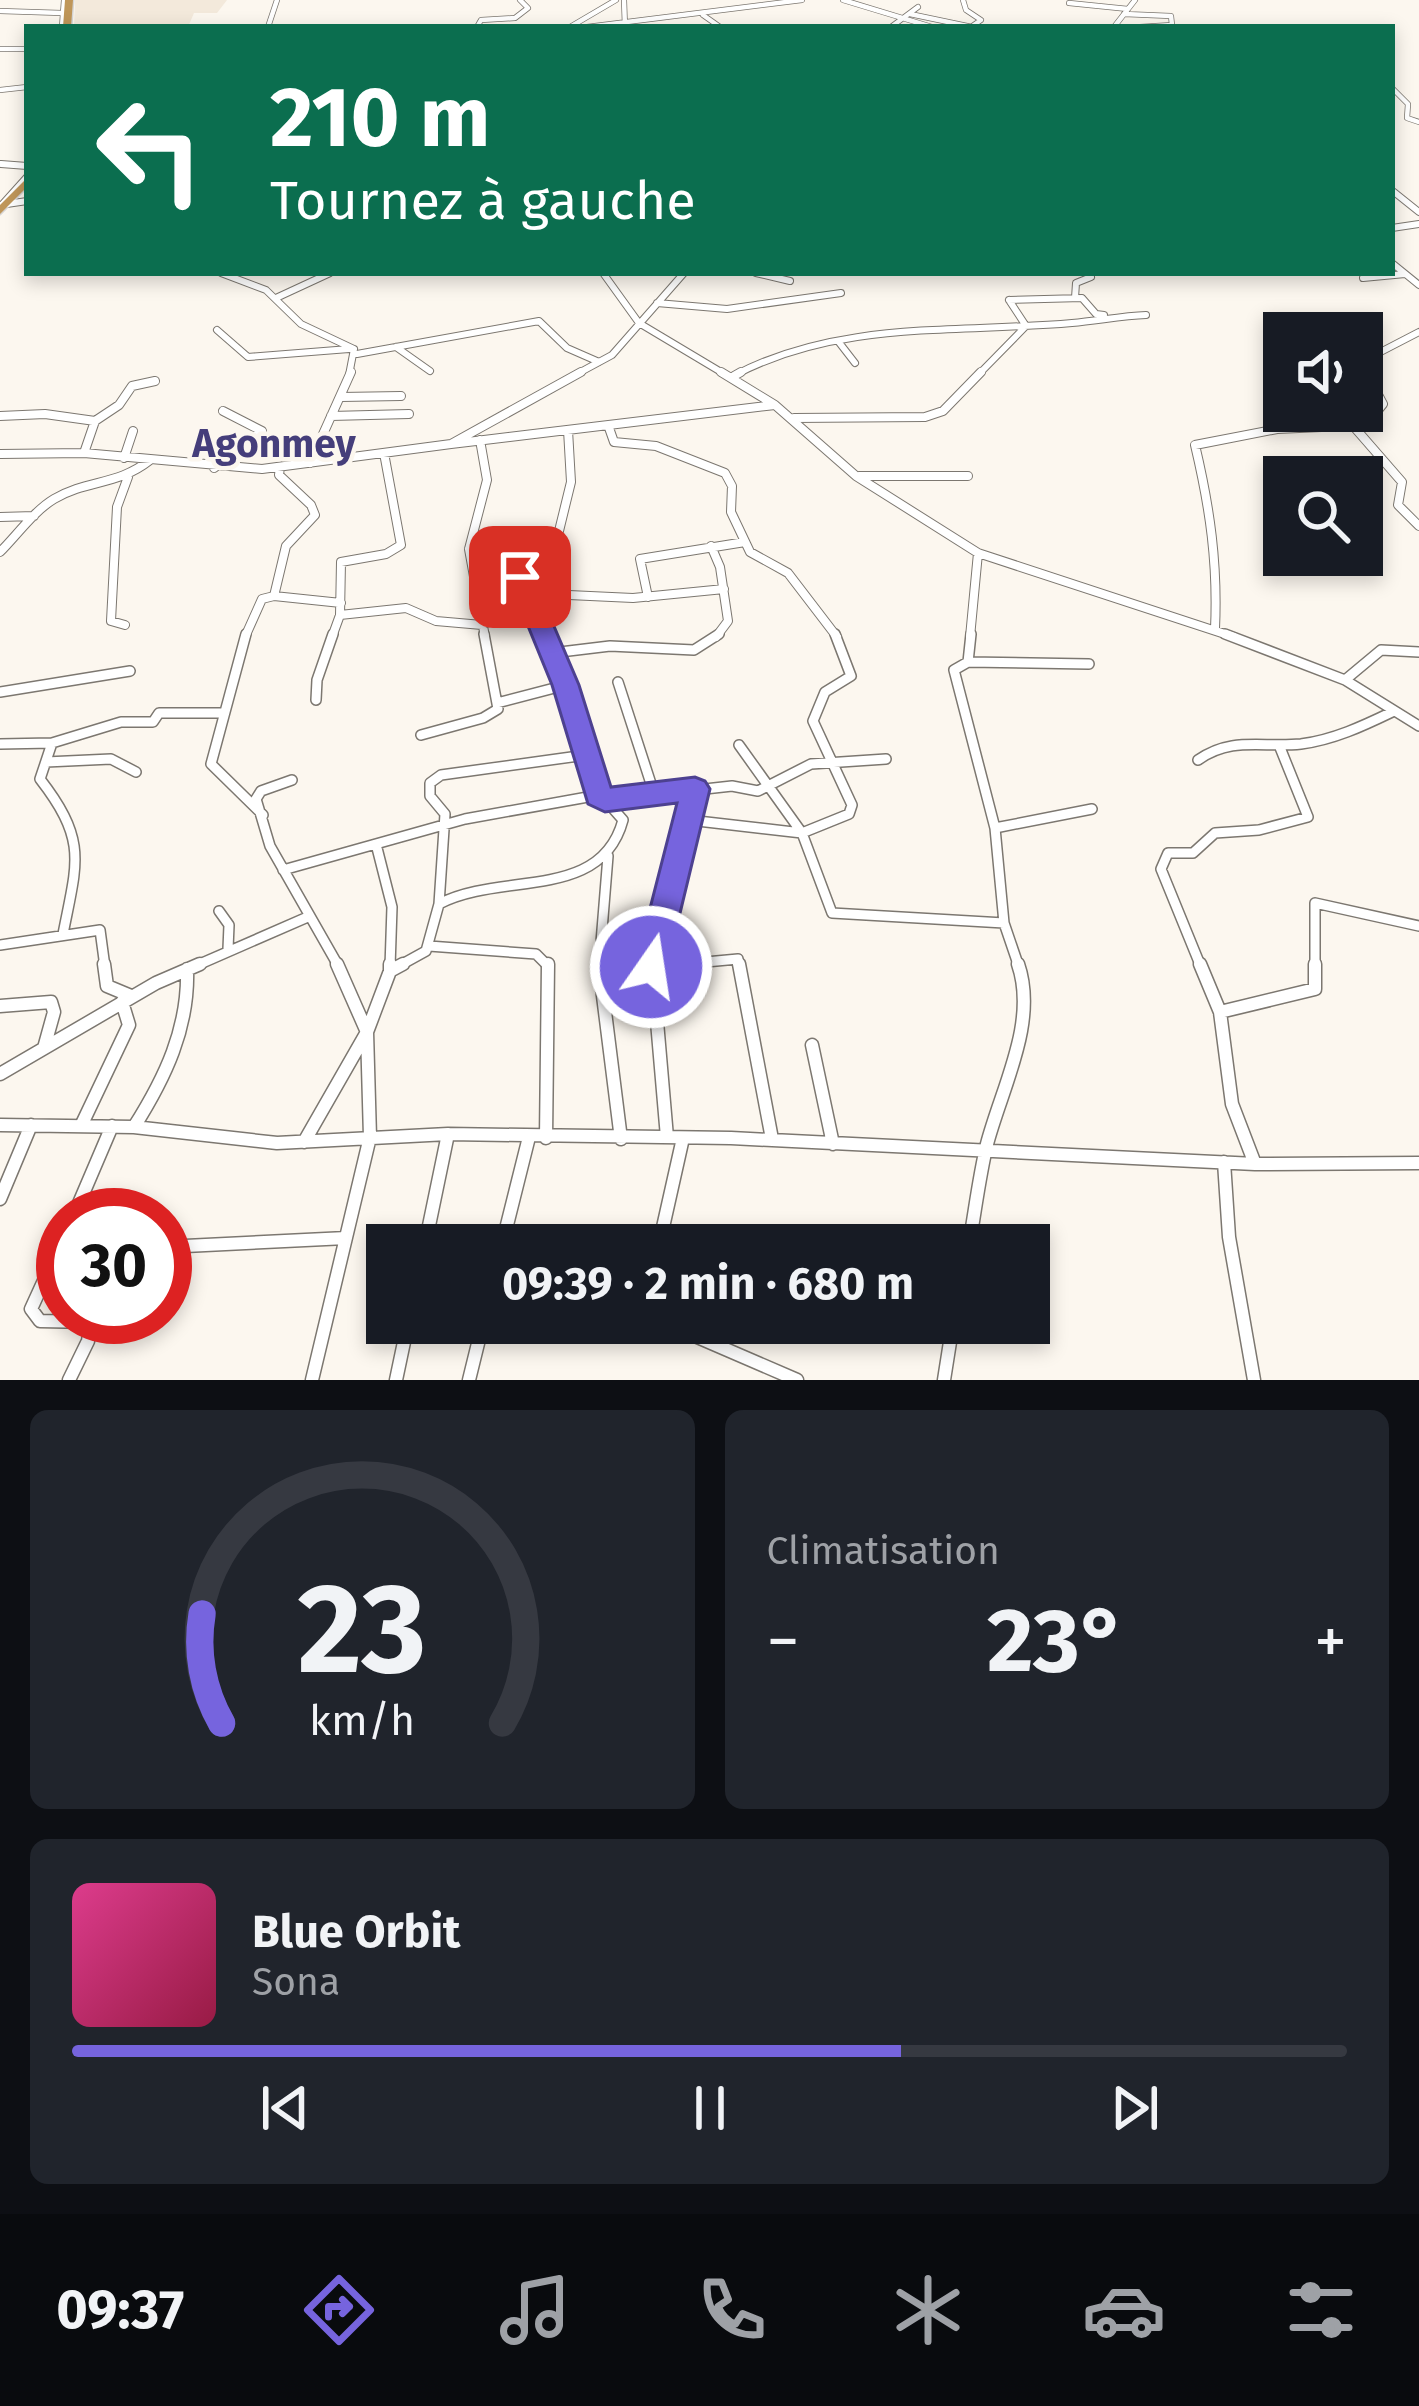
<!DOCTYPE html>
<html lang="fr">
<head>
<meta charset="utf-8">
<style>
  body { margin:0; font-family:"Fira Sans",sans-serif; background:#20242c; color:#f1f3f6; height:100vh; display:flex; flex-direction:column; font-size:45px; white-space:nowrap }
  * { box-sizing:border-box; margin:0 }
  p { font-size:39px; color:#9ea1a6 }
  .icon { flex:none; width:66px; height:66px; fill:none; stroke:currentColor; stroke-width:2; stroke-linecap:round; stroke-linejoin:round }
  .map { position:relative; height:1380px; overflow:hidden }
  .panel { display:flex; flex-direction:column; gap:30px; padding:30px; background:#0d0f14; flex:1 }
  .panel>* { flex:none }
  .top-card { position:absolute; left:24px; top:24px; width:1371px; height:252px; border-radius:0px; box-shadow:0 6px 18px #0003; background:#0b6e4f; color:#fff; overflow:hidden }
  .buttons { position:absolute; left:1263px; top:312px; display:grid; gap:24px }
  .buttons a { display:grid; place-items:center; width:120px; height:120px; border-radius:0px; background:#171b24; box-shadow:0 6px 18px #0003; font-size:60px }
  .speed { position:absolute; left:36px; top:1188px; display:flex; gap:24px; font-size:60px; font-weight:700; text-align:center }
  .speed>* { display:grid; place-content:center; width:156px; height:156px; border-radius:50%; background:#171b24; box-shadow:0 6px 18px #0003; line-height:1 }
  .speed .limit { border:18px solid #d22; background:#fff; color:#111 }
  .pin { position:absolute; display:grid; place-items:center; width:102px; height:102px; color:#fff; margin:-51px; border-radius:24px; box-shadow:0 6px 18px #0006 }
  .me { position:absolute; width:132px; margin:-66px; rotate:13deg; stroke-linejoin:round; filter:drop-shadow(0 0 9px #0008) }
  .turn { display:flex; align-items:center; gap:42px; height:252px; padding:0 48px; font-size:54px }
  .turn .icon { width:156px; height:156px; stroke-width:2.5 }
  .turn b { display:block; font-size:84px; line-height:102px }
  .big { font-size:90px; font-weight:700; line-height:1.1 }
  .panel .tile { flex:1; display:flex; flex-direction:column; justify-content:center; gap:18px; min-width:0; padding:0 42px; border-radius:18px; background:#20242c }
  .panel .dial { align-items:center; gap:0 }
  .dial svg { height:312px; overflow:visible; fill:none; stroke:#363941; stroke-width:7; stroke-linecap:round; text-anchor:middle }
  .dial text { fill:#f1f3f6; stroke:none }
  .song { display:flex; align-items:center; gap:36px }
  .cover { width:144px; height:144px; border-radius:18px; background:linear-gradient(135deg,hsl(330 70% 55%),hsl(340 70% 35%)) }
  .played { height:12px; border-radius:6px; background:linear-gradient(90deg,#7664de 65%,#363941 65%) }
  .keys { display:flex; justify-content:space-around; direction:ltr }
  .heat { display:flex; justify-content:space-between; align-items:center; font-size:66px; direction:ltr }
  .panel .tiles { flex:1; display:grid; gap:30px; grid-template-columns:1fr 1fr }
  .tile:last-child { grid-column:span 2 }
  .trip { position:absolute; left:366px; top:1224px; width:684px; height:120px; border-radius:0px; background:#171b24; box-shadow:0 6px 18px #0003; font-weight:700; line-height:120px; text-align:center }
  .dock { display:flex; height:192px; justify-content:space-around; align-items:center; background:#090b0e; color:#9ea1a6 }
  .dock .icon { width:84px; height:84px }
  .dock .selected { color:#7664de }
  .dock b { font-size:54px; color:#f1f3f6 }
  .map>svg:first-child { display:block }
  .built { fill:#f3e9db }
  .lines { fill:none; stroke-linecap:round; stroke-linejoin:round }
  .minor-far4-casing { stroke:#7c7770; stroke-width:6 }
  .minor-far3-casing { stroke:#7c7770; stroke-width:8 }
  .minor-far2-casing { stroke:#7c7770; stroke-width:10 }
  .minor-far1-casing { stroke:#7c7770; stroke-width:12 }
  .minor-casing { stroke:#7c7770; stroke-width:15 }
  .highway-casing { stroke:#d6d5d5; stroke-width:3 }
  .minor-far4 { stroke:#fff; stroke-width:4.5 }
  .minor-far3 { stroke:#fff; stroke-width:6 }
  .minor-far2 { stroke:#fff; stroke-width:8 }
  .minor-far1 { stroke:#fff; stroke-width:9 }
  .minor { stroke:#fff; stroke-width:12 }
  .highway { fill:#bf9659; fill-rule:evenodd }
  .route { fill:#7664de; stroke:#4d4190; stroke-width:3 }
  .labels { text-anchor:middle; stroke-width:9; stroke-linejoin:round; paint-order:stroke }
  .quarter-label { font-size:39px; font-weight:bold; fill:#453e7b; stroke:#fcf7ef }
</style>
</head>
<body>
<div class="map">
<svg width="1419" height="1380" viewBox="0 0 1419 1380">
  <rect width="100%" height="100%" fill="#fcf7ef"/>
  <!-- built -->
  <path class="built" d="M75,0H227L217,13H194L188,27H74Z"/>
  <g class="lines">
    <defs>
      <path id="minor-far4" d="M624,0L625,27
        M843,0L932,27
        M963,0L966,10L981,20L971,27
        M1069,3L1128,9
        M0,11L62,13
        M910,14L972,27
        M1124,14L1171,16L1172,25
        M703,15L720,27
        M62,27L64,0
        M268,27L277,0
        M477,27L481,20L515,18L528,8L520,0
        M570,27L616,0
        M587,27L802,0
        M891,27L918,7
        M1114,27L1135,0
        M1140,27L1172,25
        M0,49H27
        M1392,88L1408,104L1407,118L1419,122
        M0,90L27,87
        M0,164L27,166"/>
      <path id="minor-far3" d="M1,164L27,166
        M1394,192L1419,212
        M0,205L27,201
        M0,207L27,177
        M1392,228L1419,224
        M1392,263L1419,285
        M221,273L266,290L301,324L354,349
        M603,273L639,323L726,375
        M756,273L790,281
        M1363,278L1405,274
        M276,298L330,273
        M1075,298L1076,283L1091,277L1089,273
        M1009,300L1082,298L1096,314L1104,315
        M657,303L727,309L841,293
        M217,330L248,357L349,349
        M838,341L855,363
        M396,347L430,371
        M357,354L539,321L567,348L599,362
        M349,375L354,349
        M575,375L612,355L684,273
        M735,375C839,320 959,333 1072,323C1097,321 1121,316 1146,315
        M978,375L1026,326L1009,300
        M1367,375L1365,360L1419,332"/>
      <path id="minor-far2" d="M721,372L775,405
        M734,376L741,372
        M341,397L401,396
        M0,416L45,414L95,421
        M331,416L409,414
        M794,418L925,417L943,411L981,372
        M608,425L614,442L656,446L725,473L732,486L731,512L750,552L788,573L837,637
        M1355,428L1402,482L1398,505L1419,526
        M480,440L487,480L469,549L485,637
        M451,444L775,405L856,476L978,553L1234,637
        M84,453L95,421L119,405L132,386L155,381
        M0,454L84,453L262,469L451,444L581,372
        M124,458L133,431
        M310,463L351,372
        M280,467L279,475L311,505L315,515L286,546L274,596L341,603
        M214,468L262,431L223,411
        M859,476H968
        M0,517L34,516
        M559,531L571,482L568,430
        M711,546L720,567L728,621L716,637
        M469,549L483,538L520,550L551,578V594
        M0,552C17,535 34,511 54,499C88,479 117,486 150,460
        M474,581L520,577
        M526,593L633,598L724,589
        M529,597L520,577L531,560
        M648,597L640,559L745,542
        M340,615L406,608L436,621L482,625L533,603L547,637
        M125,625L111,621L117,507L128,477
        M1215,629C1218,564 1210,508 1195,445L1277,429L1366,425L1383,404L1366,372
        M245,637L262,599L274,596
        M332,637L340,615L341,562L386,554L401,545L384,453
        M970,637L978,553"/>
      <path id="minor-far1" d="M246,634L211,764L263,815
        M1225,634L1345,680L1419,726
        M552,653L610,646L694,650L719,634
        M968,662L971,634
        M1345,680L1381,650L1419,652
        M618,682L654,793
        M0,692L130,671
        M316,700L317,680L333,634
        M497,703L566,685
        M421,735L483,718L498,709L484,634
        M52,743L121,722H153L159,713H222
        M0,744L52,743L40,779C88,841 77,862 63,934
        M739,745L802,833L832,913L1004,923
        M1198,760C1232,736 1262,748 1301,744C1333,740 1363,726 1392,712
        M46,762L111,759L136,772
        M292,780L261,791L256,799L270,846L339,967
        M606,800L732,786L758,791L811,764L886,759
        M689,820L695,789
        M995,828L1092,809
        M376,844L392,907L390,967
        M283,870L465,819L599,795
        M439,904L445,814L430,796V783L441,775L586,755
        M219,911L229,925L228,949
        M0,945L100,930L105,967
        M429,946L536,954L549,967
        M193,967L310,916
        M397,967L426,951L439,904C502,871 601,902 623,820L594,787L566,685L546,634
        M599,967L608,856
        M651,967L689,820L802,833L849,814L852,805L813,721L825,692L851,676L835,634
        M652,967L738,959L739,967
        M1019,967L1004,923L995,828L954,670L968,662L1089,664
        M1201,967L1161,869L1168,853H1193L1215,833L1259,830L1308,817L1279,745
        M1315,967V903L1419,926"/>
      <path id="minor" d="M104,964L107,986L131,996
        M599,964L621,1139
        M652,964L667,1137
        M739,964L772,1139
        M1200,964L1220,1012L1232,1104L1255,1164
        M651,967L685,964
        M390,971V964
        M0,1006L51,1002L54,1012L44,1048
        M1220,1012L1315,989V964
        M812,1045L833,1144
        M0,1074L156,983L200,964
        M0,1125L134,1127L277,1143L448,1134L731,1138L1255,1164L1419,1163
        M81,1126L129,1025L122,1002
        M134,1127C165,1078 189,1028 187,969
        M546,1138L548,964
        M304,1142L367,1032L390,971L403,964
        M1224,1162L1229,1237L1254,1380
        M0,1199L31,1125
        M74,1215L112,1126
        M63,1239L31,1309L40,1321L91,1322L88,1341L69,1380
        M425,1245L448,1134
        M502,1245L529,1137
        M659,1245L683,1138
        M969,1245C975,1212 979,1177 987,1144C1002,1087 1038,1022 1018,964
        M165,1247L346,1238
        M665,1323L797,1380
        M312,1380L370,1137L367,1032L337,964
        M396,1380L408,1323
        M469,1380L483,1323
        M944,1380L953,1323"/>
      <path id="highway" d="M65,0H73L71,27H63Z
        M27,178V187L0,214V205Z"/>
    </defs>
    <!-- minor-far4 casing -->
    <use href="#minor-far4" class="minor-far4-casing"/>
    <!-- minor-far3 casing -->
    <use href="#minor-far3" class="minor-far3-casing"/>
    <!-- minor-far2 casing -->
    <use href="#minor-far2" class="minor-far2-casing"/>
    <!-- minor-far1 casing -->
    <use href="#minor-far1" class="minor-far1-casing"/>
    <!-- minor casing -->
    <use href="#minor" class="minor-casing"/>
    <!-- highway casing -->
    <use href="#highway" class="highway-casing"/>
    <!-- minor-far4 -->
    <use href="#minor-far4" class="minor-far4"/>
    <!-- minor-far3 -->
    <use href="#minor-far3" class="minor-far3"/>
    <!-- minor-far2 -->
    <use href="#minor-far2" class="minor-far2"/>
    <!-- minor-far1 -->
    <use href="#minor-far1" class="minor-far1"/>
    <!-- minor -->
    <use href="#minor" class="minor"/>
    <!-- highway -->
    <use href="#highway" class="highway"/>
  </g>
  <!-- route -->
  <path class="route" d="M520,569L533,577L579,685L611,787L695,777L705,781L710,789L667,967L663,978L651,982L639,978L635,967L677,803L605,812L588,804L552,685L508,577Z"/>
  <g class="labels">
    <!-- quarter labels -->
    <g class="quarter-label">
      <text x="274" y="457">Agonmey</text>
    </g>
  </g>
</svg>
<div class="buttons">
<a><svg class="icon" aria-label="sound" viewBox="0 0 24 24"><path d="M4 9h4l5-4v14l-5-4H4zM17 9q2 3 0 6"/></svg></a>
<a><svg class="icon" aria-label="search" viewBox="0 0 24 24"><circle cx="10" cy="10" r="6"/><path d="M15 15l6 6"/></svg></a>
</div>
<div class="speed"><div class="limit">30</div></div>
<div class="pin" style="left:520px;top:577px;background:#d93025"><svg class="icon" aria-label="arrive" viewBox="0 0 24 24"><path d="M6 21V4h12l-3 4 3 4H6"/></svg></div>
<svg class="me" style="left:651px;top:967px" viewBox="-20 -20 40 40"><circle r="17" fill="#7664de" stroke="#fff" stroke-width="3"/><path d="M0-11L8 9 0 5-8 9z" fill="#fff"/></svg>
<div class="trip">09:39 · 2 min · 680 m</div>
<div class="top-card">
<div class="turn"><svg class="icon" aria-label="left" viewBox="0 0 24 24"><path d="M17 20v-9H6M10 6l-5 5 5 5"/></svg><div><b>210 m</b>Tournez à gauche</div></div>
</div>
</div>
<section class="panel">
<div class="tiles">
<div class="tile dial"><svg viewBox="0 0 100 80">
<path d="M14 69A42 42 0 1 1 86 69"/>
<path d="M14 69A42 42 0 0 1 9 41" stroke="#7664de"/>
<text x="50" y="56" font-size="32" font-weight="700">23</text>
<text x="50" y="72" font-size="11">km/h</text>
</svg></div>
<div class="tile"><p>Climatisation</p>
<div class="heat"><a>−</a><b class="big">23°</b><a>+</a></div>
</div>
<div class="tile">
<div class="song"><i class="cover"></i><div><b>Blue Orbit</b><p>Sona</p></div></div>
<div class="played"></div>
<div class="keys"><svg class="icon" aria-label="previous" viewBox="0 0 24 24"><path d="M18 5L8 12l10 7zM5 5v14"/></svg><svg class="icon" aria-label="pause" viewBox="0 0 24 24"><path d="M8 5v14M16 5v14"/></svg><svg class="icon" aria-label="next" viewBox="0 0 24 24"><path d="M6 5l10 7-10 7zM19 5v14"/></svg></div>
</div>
</div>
</section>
<nav class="dock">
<b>09:37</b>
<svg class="icon selected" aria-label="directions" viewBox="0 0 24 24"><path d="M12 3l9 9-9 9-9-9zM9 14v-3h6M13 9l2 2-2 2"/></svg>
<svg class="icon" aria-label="music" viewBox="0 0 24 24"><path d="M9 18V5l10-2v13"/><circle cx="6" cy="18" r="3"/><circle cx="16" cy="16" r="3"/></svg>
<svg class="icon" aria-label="phone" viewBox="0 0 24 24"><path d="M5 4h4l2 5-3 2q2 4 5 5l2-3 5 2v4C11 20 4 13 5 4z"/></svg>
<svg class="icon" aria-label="climate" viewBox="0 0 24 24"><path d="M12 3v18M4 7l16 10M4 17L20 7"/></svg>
<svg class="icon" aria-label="car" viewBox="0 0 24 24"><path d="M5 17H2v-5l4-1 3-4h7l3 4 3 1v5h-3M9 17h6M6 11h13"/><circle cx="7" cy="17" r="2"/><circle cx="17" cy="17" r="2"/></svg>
<svg class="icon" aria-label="filters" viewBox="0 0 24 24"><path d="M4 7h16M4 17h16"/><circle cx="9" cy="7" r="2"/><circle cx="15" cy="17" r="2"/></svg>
</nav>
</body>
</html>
